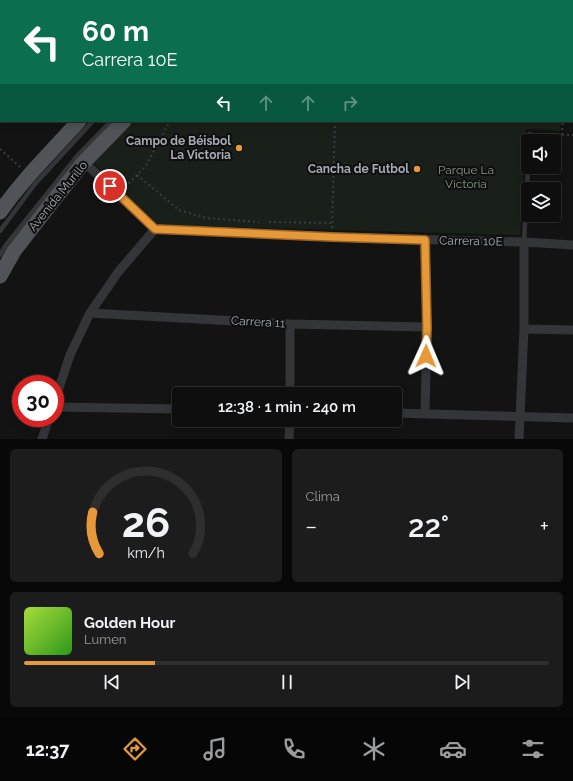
<!DOCTYPE html>
<html lang="es">
<head>
<meta charset="utf-8">
<style>
  body { margin:0; font-family:Raleway,sans-serif; background:#1c1c1d; color:#f1f3f6; height:100vh; display:flex; flex-direction:column; font-size:15px; white-space:nowrap }
  * { box-sizing:border-box; margin:0 }
  p { font-size:13px; color:#9b9c9e }
  .icon { flex:none; width:22px; height:22px; fill:none; stroke:currentColor; stroke-width:2; stroke-linecap:round; stroke-linejoin:round }
  .map { position:relative; height:439px; overflow:hidden }
  .side { display:flex; flex-direction:column; gap:10px; padding:10px; background:#080808; flex:1 }
  .side>* { flex:none }
  .guide { position:absolute; left:0px; top:0px; width:573px; height:122px; box-shadow:0 2px 10px #0003,0 0 0 1px #2e2e2f; background:#0b6e4f; color:#fff; overflow:hidden }
  .controls { position:absolute; left:521px; top:134px; display:grid; gap:8px }
  .controls a { display:grid; place-items:center; width:40px; height:40px; border-radius:4px; background:#0e0e0f; box-shadow:0 2px 10px #0003,0 0 0 1px #2e2e2f; font-size:20px }
  .speed { position:absolute; left:12px; top:375px; display:flex; gap:8px; font-size:20px; font-weight:700; text-align:center }
  .speed>* { display:grid; place-content:center; width:52px; height:52px; border-radius:50%; background:#0e0e0f; box-shadow:0 2px 10px #0003,0 0 0 1px #2e2e2f; line-height:1 }
  .speed .limit { border:6px solid #d22; background:#fff; color:#111 }
  .pin { position:absolute; display:grid; place-items:center; width:34px; height:34px; color:#fff; margin:-17px; border:2px solid #fff; border-radius:50%; box-shadow:0 1px 4px #0007 }
  .me { position:absolute; width:44px; margin:-22px; rotate:1deg; stroke-linejoin:round; filter:drop-shadow(0 0 3px #0008) }
  .turn { display:flex; align-items:center; gap:14px; height:84px; padding:0 16px; font-size:18px }
  .turn .icon { width:52px; height:52px; stroke-width:2.5 }
  .turn b { display:block; font-size:28px; line-height:34px }
  .lanes { display:flex; align-items:center; height:38px; padding:0 16px; background:#0003; justify-content:center; gap:20px; direction:ltr }
  .lanes .off { opacity:.35 }
  .big { font-size:30px; font-weight:600; line-height:1.1 }
  .side .tile { flex:1; display:flex; flex-direction:column; justify-content:center; gap:6px; min-width:0; padding:0 14px; border-radius:6px; background:#1c1c1d }
  .side .dial { align-items:center; gap:0 }
  .dial svg { height:104px; overflow:visible; fill:none; stroke:#2e2e2f; stroke-width:7; stroke-linecap:round; text-anchor:middle }
  .dial text { fill:#f1f3f6; stroke:none }
  .song { display:flex; align-items:center; gap:12px }
  .cover { width:48px; height:48px; border-radius:6px; background:linear-gradient(135deg,hsl(80 70% 55%),hsl(110 70% 35%)) }
  .played { height:4px; border-radius:2px; background:linear-gradient(90deg,#e79838 25%,#2e2e2f 25%) }
  .keys { display:flex; justify-content:space-around; direction:ltr }
  .heat { display:flex; justify-content:space-between; align-items:center; font-size:22px; direction:ltr }
  .side .tiles { flex:1; display:grid; gap:10px; grid-template-columns:1fr 1fr }
  .tile:last-child { grid-column:span 2 }
  .trip { position:absolute; left:172px; top:387px; width:230px; height:40px; border-radius:4px; background:#0e0e0f; box-shadow:0 2px 10px #0003,0 0 0 1px #2e2e2f; font-weight:600; line-height:40px; text-align:center }
  .tabs { display:flex; height:64px; justify-content:space-around; align-items:center; background:#060606; color:#9b9c9e }
  .tabs .icon { width:28px; height:28px }
  .tabs .active { color:#e79838 }
  .tabs b { font-size:18px; color:#f1f3f6 }
  .map>svg:first-child { display:block }
  .built { fill:#1f1f21 }
  .green { fill:#191f19 }
  .lines { fill:none; stroke-linecap:round; stroke-linejoin:round }
  .path { stroke:#3a3c40; stroke-width:2; stroke-dasharray:2 3; stroke-linecap:butt }
  .lane { stroke:#343539; stroke-width:4.5 }
  .street { stroke:#343539; stroke-width:9 }
  .primary { stroke:#505358; stroke-width:15 }
  .route-casing { stroke:#966324; stroke-width:10 }
  .route { stroke:#e79838; stroke-width:7 }
  .poi-dot { fill:#e79838; stroke:#0e0e0f; stroke-width:1.5 }
  .labels { text-anchor:middle; stroke-width:4; stroke-linejoin:round; paint-order:stroke }
  .poi-label { font-size:12px; font-weight:bold; fill:#a5abb4; stroke:#0e0e0f; text-anchor:end }
  .park-label { font-size:12px; fill:#7f9e7d; stroke:#0e0e0f }
  .street-label { font-size:12px; fill:#a5abb4; stroke:#0e0e0f }
</style>
</head>
<body>
<div class="map">
<svg width="573" height="439" viewBox="0 0 573 439">
  <rect width="100%" height="100%" fill="#131314"/>
  <!-- built -->
  <path class="built" d="M281,0H457V1H280Z"/>
  <!-- green -->
  <path class="green" d="M131,121H561L560,131L526,129L520,235L159,225L90,160Z"/>
  <g class="lines">
    <!-- path -->
    <path class="path" d="M537,134L573,135
      M562,135L563,121
      M0,149L20,167
      M137,175L179,210L206,218L259,222
      M125,187L145,167L170,121
      M269,222L332,223
      M332,228L335,121"/>
    <!-- lane -->
    <path class="lane" d="M204,1L205,0
      M227,1V0
      M530,141V134
      M0,231L35,184L93,121
      M524,242L528,167
      M0,255L6,245L78,155L111,121"/>
    <!-- street -->
    <path class="street" d="M129,0L130,1
      M495,0L498,1
      M53,1L54,0
      M572,24H573
      M0,55L1,54
      M84,162L155,229L332,237L524,242L573,245
      M425,240L427,327L425,414
      M90,313L290,324L427,327
      M290,324V394
      M524,329L573,330
      M55,400L70,355L90,313L119,271L155,229
      M55,407L179,409
      M395,413L573,418
      M42,439L49,418
      M289,439L290,420
      M519,439L524,329V242"/>
    <!-- primary -->
    <path class="primary" d="M189,1L190,0
      M240,1L241,0
      M0,212C23,179 52,151 79,121
      M0,276L14,251L53,201L84,162L124,121"/>
  </g>
  <g class="lines">
    <defs>
      <path id="route" d="M110,186L155,229L332,237L425,240L427,328L426,356"/>
    </defs>
    <!-- route casing -->
    <use href="#route" class="route-casing"/>
    <!-- route -->
    <use href="#route" class="route"/>
  </g>
  <!-- markers -->
  <g class="poi-dot">
    <circle cx="239" cy="148" r="4"/>
    <circle cx="417" cy="169" r="4"/>
  </g>
  <g class="labels">
    <!-- poi labels -->
    <g class="poi-label">
      <text x="231" y="145">Campo de Béisbol<tspan x="231" dy="14">La Victoria</tspan></text>
      <text x="409" y="173">Cancha de Futbol</text>
    </g>
    <!-- park labels -->
    <g class="park-label">
      <text x="466" y="174">Parque La<tspan x="466" dy="14">Victoria</tspan></text>
    </g>
    <!-- street labels -->
    <g class="street-label">
      <text transform="translate(58 196) rotate(-51)" y="4">Avenida Murillo</text>
      <text transform="translate(471 241) rotate(1)" y="4">Carrera 10E</text>
      <text transform="translate(258 322) rotate(3)" y="4">Carrera 11</text>
    </g>
  </g>
</svg>
<div class="controls">
<a><svg class="icon" aria-label="sound" viewBox="0 0 24 24"><path d="M4 9h4l5-4v14l-5-4H4zM17 9q2 3 0 6"/></svg></a>
<a><svg class="icon" aria-label="layers" viewBox="0 0 24 24"><path d="M12 4l9 5-9 5-9-5zM3 14l9 5 9-5"/></svg></a>
</div>
<div class="speed"><div class="limit">30</div></div>
<div class="pin" style="left:110px;top:186px;background:#d93025"><svg class="icon" aria-label="arrive" viewBox="0 0 24 24"><path d="M6 21V4h12l-3 4 3 4H6"/></svg></div>
<svg class="me" style="left:426px;top:356px" viewBox="-20 -20 40 40"><path d="M0-17L14 15 0 8-14 15z" fill="#e79838" stroke="#fff" stroke-width="4"/></svg>
<div class="trip">12:38 · 1 min · 240 m</div>
<div class="guide">
<div class="turn"><svg class="icon" aria-label="left" viewBox="0 0 24 24"><path d="M17 20v-9H6M10 6l-5 5 5 5"/></svg><div><b>60 m</b>Carrera 10E</div></div>
<div class="lanes"><svg class="icon" aria-label="left" viewBox="0 0 24 24"><path d="M17 20v-9H6M10 6l-5 5 5 5"/></svg><svg class="icon off" aria-label="ahead" viewBox="0 0 24 24"><path d="M12 20V5M6 11l6-6 6 6"/></svg><svg class="icon off" aria-label="ahead" viewBox="0 0 24 24"><path d="M12 20V5M6 11l6-6 6 6"/></svg><svg class="icon off" aria-label="right" viewBox="0 0 24 24"><path d="M7 20v-9h11M14 6l5 5-5 5"/></svg></div>
</div>
</div>
<section class="side">
<div class="tiles">
<div class="tile dial"><svg viewBox="0 0 100 80">
<path d="M14 69A42 42 0 1 1 86 69"/>
<path d="M14 69A42 42 0 0 1 9 37" stroke="#e79838"/>
<text x="50" y="56" font-size="32" font-weight="700">26</text>
<text x="50" y="72" font-size="11">km/h</text>
</svg></div>
<div class="tile"><p>Clima</p>
<div class="heat"><a>−</a><b class="big">22°</b><a>+</a></div>
</div>
<div class="tile">
<div class="song"><i class="cover"></i><div><b>Golden Hour</b><p>Lumen</p></div></div>
<div class="played"></div>
<div class="keys"><svg class="icon" aria-label="previous" viewBox="0 0 24 24"><path d="M18 5L8 12l10 7zM5 5v14"/></svg><svg class="icon" aria-label="pause" viewBox="0 0 24 24"><path d="M8 5v14M16 5v14"/></svg><svg class="icon" aria-label="next" viewBox="0 0 24 24"><path d="M6 5l10 7-10 7zM19 5v14"/></svg></div>
</div>
</div>
</section>
<nav class="tabs">
<b>12:37</b>
<svg class="icon active" aria-label="directions" viewBox="0 0 24 24"><path d="M12 3l9 9-9 9-9-9zM9 14v-3h6M13 9l2 2-2 2"/></svg>
<svg class="icon" aria-label="music" viewBox="0 0 24 24"><path d="M9 18V5l10-2v13"/><circle cx="6" cy="18" r="3"/><circle cx="16" cy="16" r="3"/></svg>
<svg class="icon" aria-label="phone" viewBox="0 0 24 24"><path d="M5 4h4l2 5-3 2q2 4 5 5l2-3 5 2v4C11 20 4 13 5 4z"/></svg>
<svg class="icon" aria-label="climate" viewBox="0 0 24 24"><path d="M12 3v18M4 7l16 10M4 17L20 7"/></svg>
<svg class="icon" aria-label="car" viewBox="0 0 24 24"><path d="M5 17H2v-5l4-1 3-4h7l3 4 3 1v5h-3M9 17h6M6 11h13"/><circle cx="7" cy="17" r="2"/><circle cx="17" cy="17" r="2"/></svg>
<svg class="icon" aria-label="filters" viewBox="0 0 24 24"><path d="M4 7h16M4 17h16"/><circle cx="9" cy="7" r="2"/><circle cx="15" cy="17" r="2"/></svg>
</nav>
</body>
</html>
